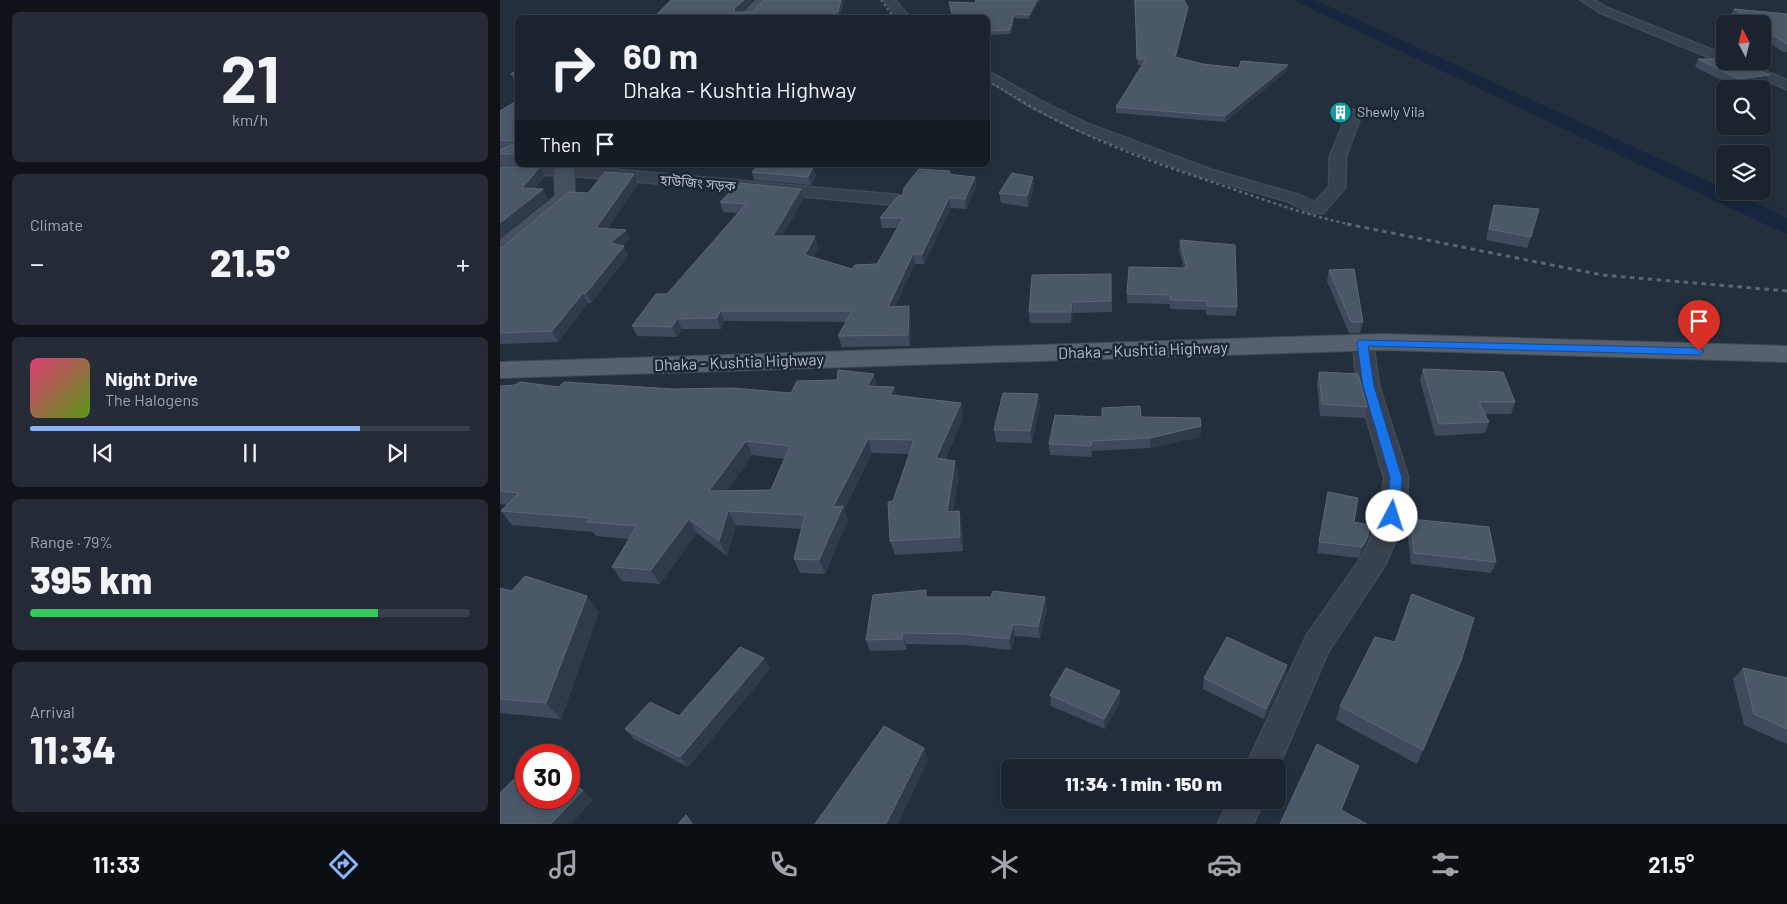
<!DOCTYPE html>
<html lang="en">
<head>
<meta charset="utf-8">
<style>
  body { margin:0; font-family:Barlow,"Noto Sans Bengali",sans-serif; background:#242b36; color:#f1f3f6; height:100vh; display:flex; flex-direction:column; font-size:19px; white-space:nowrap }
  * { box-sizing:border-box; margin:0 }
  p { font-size:16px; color:#a0a4aa }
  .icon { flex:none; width:28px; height:28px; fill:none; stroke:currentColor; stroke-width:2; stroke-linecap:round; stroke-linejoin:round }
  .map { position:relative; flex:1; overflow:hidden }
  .details { display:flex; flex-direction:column; gap:12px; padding:12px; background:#0f1319; width:500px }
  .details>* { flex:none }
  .top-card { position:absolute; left:15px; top:15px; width:475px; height:152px; border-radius:8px; box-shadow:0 2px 8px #0003,0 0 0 1px #39404a; background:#1b232e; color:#f1f3f6; overflow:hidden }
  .needle { width:32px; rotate:353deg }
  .fabs { position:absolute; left:1216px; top:15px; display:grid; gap:10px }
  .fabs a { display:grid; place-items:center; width:55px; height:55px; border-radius:8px; background:#1b232e; box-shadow:0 2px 8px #0003,0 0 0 1px #39404a; font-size:25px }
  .speed { position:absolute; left:15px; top:744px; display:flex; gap:10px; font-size:25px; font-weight:700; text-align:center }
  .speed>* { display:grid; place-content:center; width:65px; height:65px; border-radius:50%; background:#1b232e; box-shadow:0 2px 8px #0003,0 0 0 1px #39404a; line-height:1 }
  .speed .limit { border:8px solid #d22; background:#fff; color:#111 }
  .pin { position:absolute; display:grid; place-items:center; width:42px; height:42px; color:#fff; margin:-51px -21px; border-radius:50% 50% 50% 0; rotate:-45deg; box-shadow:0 0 5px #0007 }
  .pin .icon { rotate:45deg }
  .me { position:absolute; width:55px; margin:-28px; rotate:5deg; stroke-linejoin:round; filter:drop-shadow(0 0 4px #0008) }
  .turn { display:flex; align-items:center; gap:18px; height:105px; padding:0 25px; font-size:22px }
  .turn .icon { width:65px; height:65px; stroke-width:2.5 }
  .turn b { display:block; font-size:35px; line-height:42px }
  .then { display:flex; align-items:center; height:48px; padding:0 25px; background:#0003; gap:10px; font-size:19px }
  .big { font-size:38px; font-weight:800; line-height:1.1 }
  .details .card { flex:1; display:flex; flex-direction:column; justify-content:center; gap:8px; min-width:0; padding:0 18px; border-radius:8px; background:#242b36 }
  .details .dial { align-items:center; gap:0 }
  .dial b { font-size:65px; line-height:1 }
  .song { display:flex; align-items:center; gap:15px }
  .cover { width:60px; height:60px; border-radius:8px; background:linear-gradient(135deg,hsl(340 70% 55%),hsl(90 70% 35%)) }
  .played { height:5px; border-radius:2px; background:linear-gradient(90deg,#8ab4f8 75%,#39404a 75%) }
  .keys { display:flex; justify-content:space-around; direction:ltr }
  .heat { display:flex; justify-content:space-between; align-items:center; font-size:28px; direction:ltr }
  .charge { height:8px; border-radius:4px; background:linear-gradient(90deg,#34c759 79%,#39404a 0) }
  .trip { position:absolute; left:501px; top:759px; width:285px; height:50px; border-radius:8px; background:#1b232e; box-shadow:0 2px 8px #0003,0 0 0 1px #39404a; font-weight:800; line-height:50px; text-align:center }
  .menu { display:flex; height:80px; justify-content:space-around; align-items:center; background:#0b0e12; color:#a0a4aa }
  .menu .icon { width:35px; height:35px }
  .menu .on { color:#8ab4f8 }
  .menu b { font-size:22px; color:#f1f3f6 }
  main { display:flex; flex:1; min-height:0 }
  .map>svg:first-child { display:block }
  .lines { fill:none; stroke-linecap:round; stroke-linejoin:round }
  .canal { fill:#17263c; fill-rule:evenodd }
  .street-casing { stroke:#414a57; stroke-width:3 }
  .secondary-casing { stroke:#414a57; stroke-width:2 }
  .primary-casing { stroke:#414a57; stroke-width:2 }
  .street { fill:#38414e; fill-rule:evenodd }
  .secondary { fill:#465061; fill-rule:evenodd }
  .primary { fill:#56606e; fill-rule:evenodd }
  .rail-far2 { stroke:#5a6575; stroke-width:2; stroke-dasharray:2.5 2.5; stroke-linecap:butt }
  .rail-far1 { stroke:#5a6575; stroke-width:2.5; stroke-dasharray:3 3; stroke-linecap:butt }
  .rail { stroke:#5a6575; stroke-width:3; stroke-dasharray:4.5 4.5; stroke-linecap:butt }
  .wall { fill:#3f4b5c; fill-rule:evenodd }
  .shaded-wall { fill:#2f3b4b }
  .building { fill:#4b5868; stroke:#5c6777; fill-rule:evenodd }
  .route { fill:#1a73e8; stroke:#114b97 }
  .labels { text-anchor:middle; stroke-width:5; stroke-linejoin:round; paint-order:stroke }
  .far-poi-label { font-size:14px; fill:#b4bcc9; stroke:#1d2633; text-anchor:start }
  .far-street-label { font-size:14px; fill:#b4bcc9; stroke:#1d2633 }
  .street-label { font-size:16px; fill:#b4bcc9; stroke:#1d2633 }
</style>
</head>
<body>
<main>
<section class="details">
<div class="card dial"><b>21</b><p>km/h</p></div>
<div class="card"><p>Climate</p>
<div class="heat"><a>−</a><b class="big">21.5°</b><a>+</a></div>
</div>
<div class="card">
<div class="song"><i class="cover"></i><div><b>Night Drive</b><p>The Halogens</p></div></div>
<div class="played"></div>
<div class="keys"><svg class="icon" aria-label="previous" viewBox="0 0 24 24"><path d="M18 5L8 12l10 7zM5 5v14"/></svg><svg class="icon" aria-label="pause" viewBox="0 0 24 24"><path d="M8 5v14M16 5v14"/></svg><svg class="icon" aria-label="next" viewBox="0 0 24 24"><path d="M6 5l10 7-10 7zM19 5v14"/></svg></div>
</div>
<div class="card"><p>Range · 79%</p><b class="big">395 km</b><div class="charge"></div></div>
<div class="card"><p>Arrival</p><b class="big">11:34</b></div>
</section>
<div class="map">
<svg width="1287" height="824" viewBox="0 0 1287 824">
  <rect width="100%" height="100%" fill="#242f3e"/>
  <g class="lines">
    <!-- canal -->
    <path class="canal" d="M797,0H815L1225,189V191H1230L1287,218V233L1279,231L799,3Z"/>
    <defs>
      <path id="street" d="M384,0H395L410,18H398Z
        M1081,0H1094L1107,8L1225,55V61H1230L1221,62L1099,12Z
        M1240,61L1287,80V89L1235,68L1234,65L1235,62Z
        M488,71L539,100L588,124L712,170L799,195L815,202L829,187L830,156L848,113L850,110H860L862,113L846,156L845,188L823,213H811L787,201L700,176L578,130L529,106L488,80Z
        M0,165H64L397,195L403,196L405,200L403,204L397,205L64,175H0Z
        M863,337L870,338L873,343L879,386L908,477L906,516L885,565L828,652L778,768H745L807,635L865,552L880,516L884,477L857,386L853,343L856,338Z
        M729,800H764L753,824H718Z"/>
      <path id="secondary" d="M256,0H271L254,18H238Z
        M58,165H78L74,170L75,198L8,256L0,258V240L55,196L54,170Z"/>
      <path id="primary" d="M884,334L1287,346V362L884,350L0,378V362Z"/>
    </defs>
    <!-- street casing -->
    <use href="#street" class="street-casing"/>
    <!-- secondary casing -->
    <use href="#secondary" class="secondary-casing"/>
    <!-- primary casing -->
    <use href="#primary" class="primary-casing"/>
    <!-- street -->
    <use href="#street" class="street"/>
    <!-- secondary -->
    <use href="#secondary" class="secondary"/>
    <!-- primary -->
    <use href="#primary" class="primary"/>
    <!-- rail-far2 -->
    <path class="rail-far2" d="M381,0L394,18
      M488,81L520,100"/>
    <!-- rail-far1 -->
    <path class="rail-far1" d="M518,99C581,137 651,162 721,185C765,200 808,216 853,225"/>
    <!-- rail -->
    <path class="rail" d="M847,224L1102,275L1287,291"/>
  </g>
  <!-- wall -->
  <path class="wall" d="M540,0L529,19L514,18L511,34L488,35V18L475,3Z
    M634,0L688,7L687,13L676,58L703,64L739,68L787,71L725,122L616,113V107L642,65H638Z
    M1234,9L1287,14V52H1283L1262,38V24H1241L1230,16Z
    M1198,59L1266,82L1235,87L1195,67Z
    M18,69V82H15L11,74Z
    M18,100V164H0V150L2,149H0V111Z
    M450,171L451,174L475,177L476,187L466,209L451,208L424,264H415L395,306L411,316L410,346L342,347L338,336L346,322L224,321L221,329H182L177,337L137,336L132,326L167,294L238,213L223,212L220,202L301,189L304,198L282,236L318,247L313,257L352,269L377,264L397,228H382L380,218L403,195Z
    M252,172L316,175L311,185L254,180Z
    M134,174L138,184L107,229L126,230L130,239L123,245L128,256L91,303H88L58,342L0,344V248L3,247L88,193Z
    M533,177L534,187L528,207L501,203L499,193Z
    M994,205L1031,237L1027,248L986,240L991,216Z
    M680,240L737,307L736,316L706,315V310L670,309V304L627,303V294L684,268L679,249Z
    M829,270L863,322L860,333H849L827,281Z
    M611,274L612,312L573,313L571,323H530L529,312Z
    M923,369L1015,402L1011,414H985L989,422L985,433L935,436L920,380Z
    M819,372L867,407L865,418L820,416L817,383Z
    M0,386L173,389L291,393L377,386L394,387L397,395L461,403L463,417L445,460L459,476L453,511H459L462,525L463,551L395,555L390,541L393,501L410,454L372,453L344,510L348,520L325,574L300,573L294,559L302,529L236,525L227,556L197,533L160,584L122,581L112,567L129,539L96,536L93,532L12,525L1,511L7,505L0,504ZM252,455L284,459L271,490L227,491Z
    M540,406L532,443L496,442L494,430Z
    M602,417H641L701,426L700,437L650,448L592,451V457L550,455L549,444Z
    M828,492L865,548L859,558L817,553Z
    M911,519L996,562L991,573L911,564L907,530Z
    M0,588L99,612L61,719L0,713Z
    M428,597L547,608L540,638L515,636L511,650L465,645L406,644L407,650L370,651L366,640Z
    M264,658L270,669L188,767L134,739L125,729L179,716Z
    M787,665L785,676L764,719L703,689L704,678Z
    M1243,668L1287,678V744L1244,725L1233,679Z
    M550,695L620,702L605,729L551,706Z
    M840,706L923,750L917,764L836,720Z"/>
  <!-- shaded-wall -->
  <path class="shaded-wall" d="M244,0H253L237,17L234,12V9Z
    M341,0H344L340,18H325Z
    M537,0H540L529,19V15Z
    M688,7L687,13L675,64V57Z
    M514,14V18L511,34L510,30Z
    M788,65L787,71L725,122V116Z
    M1270,75L1266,82L1235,87L1239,79Z
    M40,167L45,177L28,197L22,188Z
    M313,167L316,175L311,185L308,177Z
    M134,174L138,184L101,238L96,228Z
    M475,177L476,187L466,209L465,199Z
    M533,177L534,187L528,207L527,196Z
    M43,189L48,199L0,238V223Z
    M301,189L304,198L277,246L273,236Z
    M449,198L451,208L424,264L422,254Z
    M126,230L130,239L115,253L110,243Z
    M315,236L318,247L309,266L305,255Z
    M124,246L128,256L91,303L86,293Z
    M413,254L415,264L391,317L388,307Z
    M83,293L88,303L58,342L52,331Z
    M572,302L573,313L571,323V312Z
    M409,306L411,316L410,346L408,335Z
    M220,311L224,321L221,329L217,318Z
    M177,319L182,329L177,337L172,327Z
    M374,374L378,388L367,386Z
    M394,387L398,401L390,395Z
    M538,394L540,406L532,443L530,431Z
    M461,403L463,417L439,473L436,458Z
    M701,426L700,437L650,448V438Z
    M368,439L372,453L344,510L348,520L325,574L319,560L333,507Z
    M246,441L252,455L216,506L209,491Z
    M592,441V457L591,446Z
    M455,461L459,476L451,526L447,512Z
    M228,511L236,525L227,556L219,541Z
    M459,511L462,525L463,551L460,537Z
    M189,519L197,533L160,584L151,570Z
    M868,537L865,548L859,558L862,547Z
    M87,596L99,612L61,719L46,703Z
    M545,597L547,608L540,638L538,627Z
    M513,624L515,636L511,650L509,639Z
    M402,633L406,644L407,650L403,639Z
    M264,658L270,669L188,767L180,757Z
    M787,665L785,676L764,719L766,709Z
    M620,691V702L605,729L604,719Z
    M424,748L428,760L398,824H386Z
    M83,790L93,800L71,824H51Z
    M186,815L195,824H192Z"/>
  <!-- building -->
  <path class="building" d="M171,0H244L234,9V12H253L264,0H341L338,12L325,18H153Z
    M476,0H537L529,15L514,14L510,30L488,31V18H453L449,2L475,3Z
    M635,0H684L688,7L675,57L703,64L739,68L741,61L788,65L725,116L616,107L646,59H637Z
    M1234,9L1287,14V44L1262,28V24H1256Z
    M1198,59H1225V61H1237L1270,75L1239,79Z
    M18,69V74H11Z
    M18,100V141L0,140V111Z
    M18,142V154H0V150Z
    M258,165L313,167L308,177L252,172Z
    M0,167H40L22,188L43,189L0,223Z
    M419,169L450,171L447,174L475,177L465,199L449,198L422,254H413L388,307L409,306L408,335L338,336L352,311H220L217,318L177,319L172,327L132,326L156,294H167L246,204L220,202L239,183L301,189L273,236H315L305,255L352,269L355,265L377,264L403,218H380L397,197L403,195L404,188Z
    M105,172L134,174L96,228L126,230L110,243L124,246L86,293H83L52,331L0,333V248L3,247L69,192L88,193Z
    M512,173L533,177L527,196L499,193Z
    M994,205L1039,209L1031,237L989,229Z
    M680,240L735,245L737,307L707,306V301L670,300V295L627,294L629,267L687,268Z
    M854,269L863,322H851L829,270Z
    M611,274V301L572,302L571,312H529L532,275Z
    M923,369L1003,372L1015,402H979L989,422L939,424Z
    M338,370L374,374L367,386L394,387L390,395L461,403L436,458L455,461L447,512L459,511L460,537L390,541L388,502L393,501L414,440L368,439L333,507L343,506L319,560L294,559L305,515L228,511L219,541L189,519L151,570L112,567L137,526L87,522L90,518L1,511L19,493L0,491V386L15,385L20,382L59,387L64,382L173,389L233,388L291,393L297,381L337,380ZM246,441L290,446L271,490L209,491Z
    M819,372L858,374L867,407L822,404Z
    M503,393L538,394L530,431L494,430Z
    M640,406L641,417L700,418L701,426L650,438L592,441L591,446L549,444L555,415L602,417V408Z
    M828,492L858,498L854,522L869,525L868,537L862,547L819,542Z
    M911,519L989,527L996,562L914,553Z
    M25,576L87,596L46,703L0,699V588L12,591Z
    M426,590V597H491L493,591L545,597L538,627L513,624L509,639L462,634L402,633L403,639L366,640L373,595Z
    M912,594L974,618L961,661L923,750L840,706L875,637L895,642Z
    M727,637L787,665L766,709L704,678Z
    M240,647L264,658L180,757L125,729L150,702L179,716Z
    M566,668L620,691L604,719L550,695Z
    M1243,668L1287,678V729L1254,714Z
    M384,726L424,748L386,824H315Z
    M817,744L859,766L841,810L867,824H780Z
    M26,767V798H69V782L83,790L51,824H0V793Z
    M186,815L192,824H178Z"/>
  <!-- route -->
  <path class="route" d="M859,340L1199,348L1204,351L1199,355L868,346L874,386L902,478L899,516L897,519H888L886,516L890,478L863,386L857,343Z"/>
  <!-- icons -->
  <defs>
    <symbol id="building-disc" viewBox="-11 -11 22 22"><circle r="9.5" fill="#0f9aa8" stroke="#1d2633"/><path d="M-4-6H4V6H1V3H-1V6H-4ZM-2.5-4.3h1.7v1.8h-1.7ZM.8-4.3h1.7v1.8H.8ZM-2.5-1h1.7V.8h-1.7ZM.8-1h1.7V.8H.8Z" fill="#fff"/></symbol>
  </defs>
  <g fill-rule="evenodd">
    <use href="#building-disc" x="828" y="100" width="25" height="25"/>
  </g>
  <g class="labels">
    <!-- far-poi labels -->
    <g class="far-poi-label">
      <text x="857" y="117">Shewly Vila</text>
    </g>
    <!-- far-street labels -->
    <g class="far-street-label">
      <text transform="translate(198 183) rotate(5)" y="5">হাউজিং সড়ক</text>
    </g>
    <!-- street labels -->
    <g class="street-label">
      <text transform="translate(643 350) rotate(-2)" y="6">Dhaka - Kushtia Highway</text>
      <text transform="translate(239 362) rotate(-2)" y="6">Dhaka - Kushtia Highway</text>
    </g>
  </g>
</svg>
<div class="fabs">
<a><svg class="needle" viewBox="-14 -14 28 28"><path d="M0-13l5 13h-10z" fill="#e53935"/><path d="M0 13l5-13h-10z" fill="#a0a4aa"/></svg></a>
<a><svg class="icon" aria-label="search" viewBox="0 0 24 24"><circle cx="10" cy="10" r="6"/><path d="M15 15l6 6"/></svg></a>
<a><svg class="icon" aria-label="layers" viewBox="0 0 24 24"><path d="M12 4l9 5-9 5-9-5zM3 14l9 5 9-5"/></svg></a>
</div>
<div class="speed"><div class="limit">30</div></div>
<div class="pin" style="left:1199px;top:351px;background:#d93025"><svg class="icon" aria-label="arrive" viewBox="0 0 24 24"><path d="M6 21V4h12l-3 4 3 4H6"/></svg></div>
<svg class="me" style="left:892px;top:516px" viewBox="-20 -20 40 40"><circle r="19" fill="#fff"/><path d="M0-13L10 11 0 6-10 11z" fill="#1a73e8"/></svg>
<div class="trip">11:34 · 1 min · 150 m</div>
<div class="top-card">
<div class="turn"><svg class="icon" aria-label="right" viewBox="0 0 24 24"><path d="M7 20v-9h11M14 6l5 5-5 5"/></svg><div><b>60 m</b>Dhaka - Kushtia Highway</div></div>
<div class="then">Then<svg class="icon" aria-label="arrive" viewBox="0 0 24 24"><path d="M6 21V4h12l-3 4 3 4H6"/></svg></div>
</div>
</div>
</main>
<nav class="menu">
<b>11:33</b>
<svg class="icon on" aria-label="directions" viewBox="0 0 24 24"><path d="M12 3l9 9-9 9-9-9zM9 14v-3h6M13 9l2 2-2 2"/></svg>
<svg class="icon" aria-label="music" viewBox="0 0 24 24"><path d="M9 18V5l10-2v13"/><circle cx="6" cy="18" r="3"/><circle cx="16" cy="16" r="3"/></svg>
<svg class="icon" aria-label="phone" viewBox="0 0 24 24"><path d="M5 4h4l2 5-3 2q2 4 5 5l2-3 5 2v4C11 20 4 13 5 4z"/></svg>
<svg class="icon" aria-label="climate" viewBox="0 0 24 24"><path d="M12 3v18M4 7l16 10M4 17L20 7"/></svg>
<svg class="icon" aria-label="car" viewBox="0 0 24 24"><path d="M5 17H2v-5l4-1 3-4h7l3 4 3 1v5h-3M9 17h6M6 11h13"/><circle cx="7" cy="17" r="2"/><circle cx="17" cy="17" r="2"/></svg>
<svg class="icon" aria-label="filters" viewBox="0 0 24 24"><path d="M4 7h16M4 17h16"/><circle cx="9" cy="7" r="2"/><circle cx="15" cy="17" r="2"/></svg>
<b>21.5°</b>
</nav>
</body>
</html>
